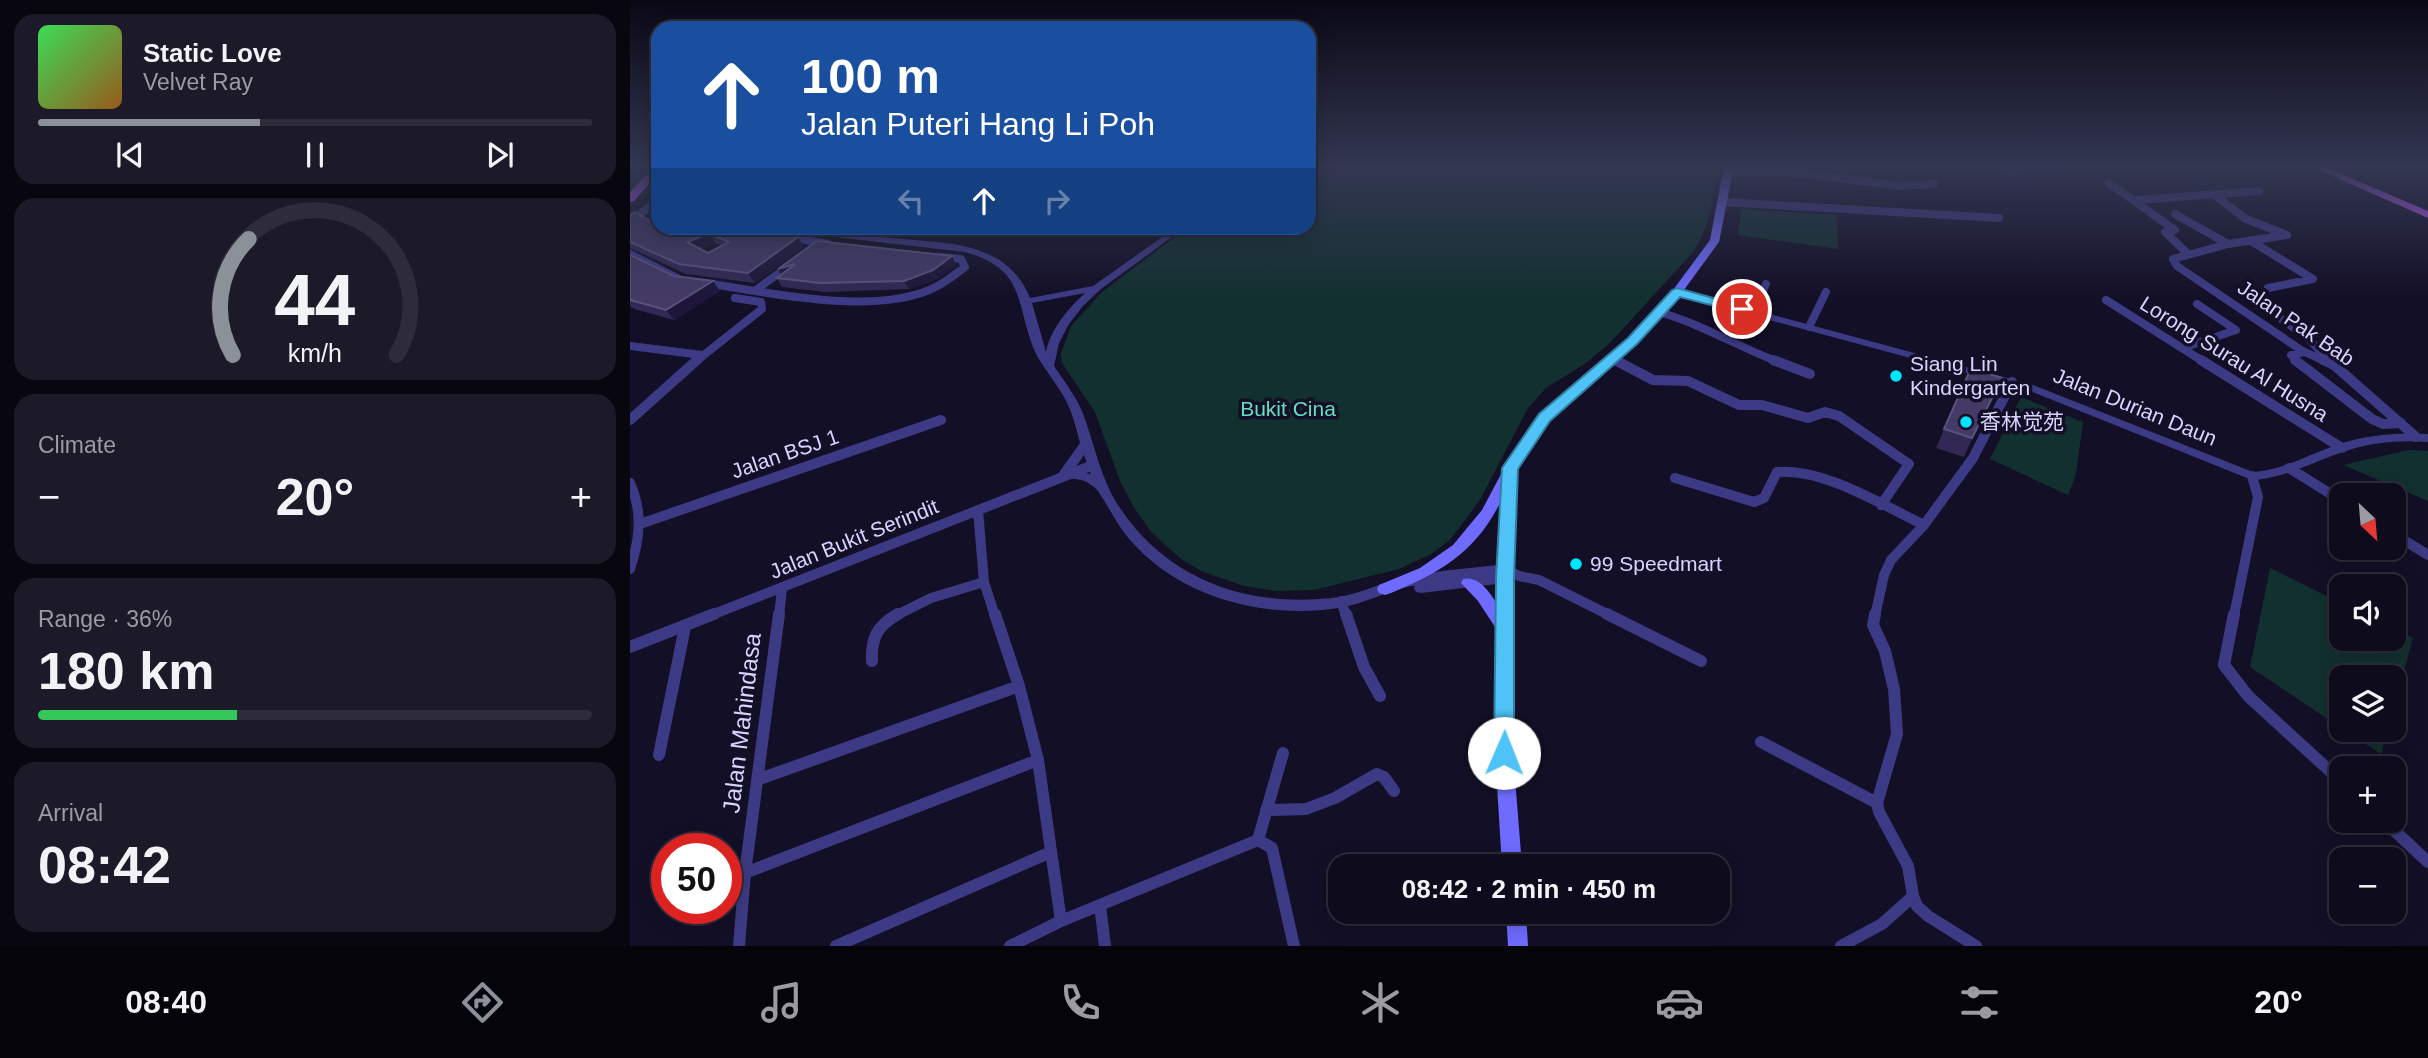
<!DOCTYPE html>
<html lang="en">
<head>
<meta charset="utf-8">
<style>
  body { margin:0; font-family:Arial,"Noto Sans SC",sans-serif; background:#1c1929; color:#f1f3f6; height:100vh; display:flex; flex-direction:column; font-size:26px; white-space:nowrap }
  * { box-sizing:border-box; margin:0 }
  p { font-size:23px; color:#9b9ba3 }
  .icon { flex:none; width:38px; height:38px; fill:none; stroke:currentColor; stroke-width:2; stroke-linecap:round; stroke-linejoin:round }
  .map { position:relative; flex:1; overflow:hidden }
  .side { display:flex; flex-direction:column; gap:14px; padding:14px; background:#08060f; width:630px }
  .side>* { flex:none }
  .guide { position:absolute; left:21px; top:21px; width:665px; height:214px; border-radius:21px; box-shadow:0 4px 18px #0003,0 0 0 2px #2e2b3b; background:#1a4fa0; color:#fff; overflow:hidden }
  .needle { width:46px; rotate:154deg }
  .tools { position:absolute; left:1699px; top:483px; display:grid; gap:14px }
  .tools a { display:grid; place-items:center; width:77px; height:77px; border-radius:14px; background:#0e0b1c; box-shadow:0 4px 18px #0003,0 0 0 2px #2e2b3b; font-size:35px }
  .speed { position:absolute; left:21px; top:833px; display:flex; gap:14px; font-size:35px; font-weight:700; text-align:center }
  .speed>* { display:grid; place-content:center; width:91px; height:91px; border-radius:50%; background:#0e0b1c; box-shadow:0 4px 18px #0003,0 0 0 2px #2e2b3b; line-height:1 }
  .speed .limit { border:10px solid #d22; background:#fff; color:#111 }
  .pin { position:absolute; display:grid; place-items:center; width:60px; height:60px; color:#fff; margin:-30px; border:4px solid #fff; border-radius:50%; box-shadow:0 2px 7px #0007 }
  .me { position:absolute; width:77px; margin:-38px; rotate:1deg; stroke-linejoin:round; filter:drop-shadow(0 0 5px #0008) }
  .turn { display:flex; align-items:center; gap:24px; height:147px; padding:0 35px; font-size:32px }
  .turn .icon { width:91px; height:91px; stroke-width:2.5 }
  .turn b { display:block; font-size:49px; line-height:60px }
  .lanes { display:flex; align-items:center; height:66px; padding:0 35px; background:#0003; justify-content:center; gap:35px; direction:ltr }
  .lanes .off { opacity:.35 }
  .big { font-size:52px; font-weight:600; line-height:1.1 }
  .side .tile { flex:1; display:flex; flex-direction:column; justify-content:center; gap:10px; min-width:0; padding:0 24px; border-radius:21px; background:#1c1929 }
  .side .dial { align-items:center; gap:0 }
  .dial svg { height:182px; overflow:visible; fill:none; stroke:#2e2b3b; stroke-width:7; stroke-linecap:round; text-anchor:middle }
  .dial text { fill:#f1f3f6; stroke:none }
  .song { display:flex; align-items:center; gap:21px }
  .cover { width:84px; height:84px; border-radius:10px; background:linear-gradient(135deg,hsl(130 70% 55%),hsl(30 70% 35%)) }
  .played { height:7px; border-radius:4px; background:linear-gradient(90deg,#8c9099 40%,#2e2b3b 40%) }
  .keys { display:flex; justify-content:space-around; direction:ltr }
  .heat { display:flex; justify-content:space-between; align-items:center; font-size:38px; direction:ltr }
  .charge { height:10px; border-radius:5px; background:linear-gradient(90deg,#34c759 36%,#2e2b3b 0) }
  .trip { position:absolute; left:698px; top:854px; width:402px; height:70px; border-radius:21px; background:#0e0b1c; box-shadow:0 4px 18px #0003,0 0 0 2px #2e2b3b; font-weight:600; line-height:70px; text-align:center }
  .dock { display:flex; height:112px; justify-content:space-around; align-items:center; background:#06040b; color:#9b9ba3 }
  .dock .icon { width:49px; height:49px }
  .dock .active { color:#8c9099 }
  .dock b { font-size:32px; color:#f1f3f6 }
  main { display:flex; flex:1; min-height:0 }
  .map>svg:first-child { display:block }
  .green { fill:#12302f }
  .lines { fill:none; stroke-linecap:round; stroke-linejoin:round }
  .minor-far2 { stroke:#3d3a85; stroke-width:8 }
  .minor-far1 { stroke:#3d3a85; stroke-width:10 }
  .minor { stroke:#3d3a85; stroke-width:12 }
  .tertiary { fill:#3d3a85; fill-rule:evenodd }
  .secondary { fill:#6f6bff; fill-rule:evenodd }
  .primary { fill:#c25bff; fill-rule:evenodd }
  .wall { fill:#312854; fill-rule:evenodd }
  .shaded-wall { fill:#1d163a }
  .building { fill:#433a66; stroke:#5a527e; stroke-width:2; fill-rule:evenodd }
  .route { fill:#4fc3f7; stroke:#337fa1; stroke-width:2 }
  .poi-dot { fill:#00e5ff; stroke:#130f26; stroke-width:2.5 }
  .labels { text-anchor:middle; stroke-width:7; stroke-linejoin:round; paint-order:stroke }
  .street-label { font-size:21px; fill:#d9d4ff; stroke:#130f26 }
  .poi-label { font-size:21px; fill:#d9d4ff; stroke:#130f26; text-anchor:start }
  .park-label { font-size:21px; fill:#5fe0c0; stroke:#130f26 }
  .near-street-label { font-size:24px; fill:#d9d4ff; stroke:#130f26 }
</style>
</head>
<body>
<main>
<section class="side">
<div class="tile">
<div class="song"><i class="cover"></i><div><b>Static Love</b><p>Velvet Ray</p></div></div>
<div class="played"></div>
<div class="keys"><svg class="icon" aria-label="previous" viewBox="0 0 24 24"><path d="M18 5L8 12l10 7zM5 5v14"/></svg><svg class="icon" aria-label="pause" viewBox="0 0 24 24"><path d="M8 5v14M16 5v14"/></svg><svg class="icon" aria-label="next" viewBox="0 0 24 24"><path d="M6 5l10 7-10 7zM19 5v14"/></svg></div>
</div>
<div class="tile dial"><svg viewBox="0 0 100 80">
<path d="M14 69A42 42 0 1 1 86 69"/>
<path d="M14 69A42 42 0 0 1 21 18" stroke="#8c9099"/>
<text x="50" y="56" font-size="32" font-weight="700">44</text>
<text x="50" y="72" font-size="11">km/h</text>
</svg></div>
<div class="tile"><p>Climate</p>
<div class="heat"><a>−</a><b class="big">20°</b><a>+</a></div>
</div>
<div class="tile"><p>Range · 36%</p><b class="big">180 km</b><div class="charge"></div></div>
<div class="tile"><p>Arrival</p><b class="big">08:42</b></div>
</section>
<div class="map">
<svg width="1798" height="946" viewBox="0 0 1798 946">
  <rect width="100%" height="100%" fill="#130f26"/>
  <!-- green -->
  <path class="green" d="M679,166H1091C1081,197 1082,222 1064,251L981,342L956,363L916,388L898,408L850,500L820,540L801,554L769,569L684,590L646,591L614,586L571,571L551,559L521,532L503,506L490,481L465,412L432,363L431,353L441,326L472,292L557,228H679Z
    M1111,209L1207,215L1208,249L1108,235Z
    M1391,397L1453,422L1446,474L1438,495L1360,459Z
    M1779,450L1798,451V501L1713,465Z
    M1640,568L1711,603L1712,639H1764V629L1783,638L1764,708V677H1712L1711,728L1620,667Z
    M1714,730H1758L1751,754Z"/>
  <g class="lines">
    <!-- minor-far2 -->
    <path class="minor-far2" d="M1097,172L1171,173L1268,186L1304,184
      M1479,183L1545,230L1535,232L1558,254
      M1506,200L1629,191
      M1092,202L1369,218
      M1545,214L1598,244L1657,235L1616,219L1583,194
      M0,222L28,200
      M158,237L198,244
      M1621,241L1683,279L1638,288
      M1598,244L1543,259L1547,266L1671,350L1696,362
      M0,254L49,279
      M74,283C137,292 233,314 294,292C309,287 322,277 335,267L331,259L310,257
      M126,290L160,265
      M1623,299L1678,338L1700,362
      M1476,300L1574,362
      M1029,312C1071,324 1107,346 1148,362
      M1123,312L1136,284
      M1179,327L1196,292
      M0,346L72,355
      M1553,348L1606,330L1567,304
      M983,359L988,362
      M65,362L132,309L131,302L105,298
      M1667,362L1661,355L1674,352"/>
    <!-- minor-far1 -->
    <path class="minor-far1" d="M985,360L1023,380L1058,381L1109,405H1132L1178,418L1195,412L1209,416L1279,464L1251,505
      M1143,360L1180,374
      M1571,360L1712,448
      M1665,360L1742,419L1753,424L1771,423
      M1693,360L1704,365L1786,437
      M1698,360L1703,365
      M0,420L67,360
      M1659,468L1712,501
      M1045,478L1124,502L1134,498L1147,472C1194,468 1252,505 1294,525
      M0,483C13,512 10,539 0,569
      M348,510L354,582L365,616
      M10,524L311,420
      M1764,534L1798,555
      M875,569L889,576L909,580L981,616
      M711,601L716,616
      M79,616L463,465
      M149,616L152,589
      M265,616L301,598L354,582
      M1245,616L1254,575L1261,560L1294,525L1343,458L1382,382
      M1604,616L1628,497L1622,476"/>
    <!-- minor -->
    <path class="minor" d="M365,614L389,686L408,760L431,921
      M716,614L734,667L750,696
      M977,614L1071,661
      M1245,614L1243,625L1255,651L1264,689L1267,734L1247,803L1249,812L1278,866L1283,896L1287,906L1298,916L1346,946
      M1604,614L1594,665L1618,696L1712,782
      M0,647L84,614
      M242,661C241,638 247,626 268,614
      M1131,742L1247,803
      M29,755L55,627
      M127,780L389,686
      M636,810L676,809L705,798L747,774L754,777L764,791
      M1754,821L1798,862
      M628,840L653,753
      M115,873L408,760
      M470,905L475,946
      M109,946L115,873L149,614
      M206,946L421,852
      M380,946L431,921L628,840L642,848L664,946
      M1211,946L1252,924L1281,898"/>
    <!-- tertiary -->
    <path class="tertiary" d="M152,228H171C205,233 240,236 274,239C303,242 334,242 360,255C378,263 393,279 400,298L463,286L545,228H554L471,289L453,306L439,324L429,343L424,366C434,381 445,395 452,411C464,442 470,477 488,505C538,582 621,609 709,597C734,593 756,580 780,576C812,570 844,568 875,564L880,565L882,569L877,573L882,578L880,582L875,583L791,593L786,592L784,588L785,586H781C757,591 734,604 709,608C634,619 552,599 500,540C487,525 479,507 468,491C465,487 456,481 451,480C444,478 437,479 430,477L428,474L430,471L450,443C446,427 442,411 434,397C426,383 415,370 407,356C384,308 400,270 335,252L188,235L157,231ZM455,293C438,309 421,328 416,352L402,303ZM454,455L461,474L443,471Z
      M1047,289L1403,385L1623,472C1653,470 1678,455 1706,445C1736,435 1767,432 1798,434V442C1771,440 1743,442 1716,451C1684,461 1656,478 1622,480L1395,389L1043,294V290Z"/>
    <!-- secondary -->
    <path class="secondary" d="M1094,166H1104L1089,242L1051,294L1006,344L919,421L886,472L883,578V753L892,866H872L865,753L867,630L848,601L831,583L833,579C848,575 860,592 867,604L871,501C846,552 811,572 761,593L755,595L749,593L747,589L749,585L790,568L823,545L852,510L879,459L909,415L998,338L1043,290L1080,240Z
      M876,912H896L898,946H878Z"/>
    <!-- primary -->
    <path class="primary" d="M1680,166H1693L1798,211V218Z
      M16,175L25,177L4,201L0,202V192Z"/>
  </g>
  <!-- wall -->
  <path class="wall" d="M1363,166H1494L1383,181Z
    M0,215L35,229L39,228L174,247L125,283L56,274L0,248ZM85,243L92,246L78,253L70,249Z
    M0,255L44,276L83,281L90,291L44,320L4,309L0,306Z
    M326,265L307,279L279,289L195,292L152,287L147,278L151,275L148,269Z
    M1372,378L1334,457L1306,448L1314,429Z"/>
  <!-- shaded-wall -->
  <path class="shaded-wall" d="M1389,166H1494L1383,181Z
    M79,233L85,243L63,252L57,242Z
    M168,237L174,247L125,283L118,273Z
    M322,256L326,265L307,279L279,289L274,281Z
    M165,264L153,278L148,269Z
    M83,281L90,291L44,320L36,310Z
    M1372,378L1364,396L1334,457L1342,438Z"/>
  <!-- building -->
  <path class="building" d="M5,212L28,225V228H33L35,229L39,228H123L128,230L168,237L118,273L49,264L0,242V215ZM79,233L99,242L78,253L57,242Z
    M187,241L322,256L303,270L274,281L190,283L147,278L165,264L148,269Z
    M0,255L44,276L83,281L36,310L0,300Z
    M1341,368L1372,378L1342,438L1314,429Z"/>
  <!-- sky -->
  <linearGradient id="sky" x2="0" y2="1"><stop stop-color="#0a0815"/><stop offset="0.56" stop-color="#333752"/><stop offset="1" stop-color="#333752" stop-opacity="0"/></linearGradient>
  <rect width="1798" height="298" fill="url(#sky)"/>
  <!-- route -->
  <path class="route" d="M1047,288L1116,307L1118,309L1112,313L1050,297L1007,344L920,421L888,469L884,578V753L881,759L874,762L867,759L864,753L866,578L872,468L909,414L998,338L1042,290Z"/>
  <!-- markers -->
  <g class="poi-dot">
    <circle cx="1266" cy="376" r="7"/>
    <circle cx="1336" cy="422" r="7"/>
    <circle cx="946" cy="564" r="7"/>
  </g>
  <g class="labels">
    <!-- street labels -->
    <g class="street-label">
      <text transform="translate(1666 323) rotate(34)" y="7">Jalan Pak Bab</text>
      <text transform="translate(1604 359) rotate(32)" y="7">Lorong Surau Al Husna</text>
      <text transform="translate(1505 407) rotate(22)" y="7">Jalan Durian Daun</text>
      <text transform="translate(155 454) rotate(-19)" y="7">Jalan BSJ 1</text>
      <text transform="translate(224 539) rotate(-22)" y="7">Jalan Bukit Serindit</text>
    </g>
    <!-- poi labels -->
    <g class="poi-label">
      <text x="1280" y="371">Siang Lin<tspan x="1280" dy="24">Kindergarten</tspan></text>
      <text x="1350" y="429">香林觉苑</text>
      <text x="960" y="571">99 Speedmart</text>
    </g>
    <!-- park labels -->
    <g class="park-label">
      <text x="658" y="416">Bukit Cina</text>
    </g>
    <!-- near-street labels -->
    <g class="near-street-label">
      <text transform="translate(112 723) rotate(-83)" y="8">Jalan Mahindasa</text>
    </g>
  </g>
</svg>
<div class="tools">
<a><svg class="needle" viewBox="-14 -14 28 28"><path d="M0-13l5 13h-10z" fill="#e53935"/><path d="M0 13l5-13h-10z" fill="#9b9ba3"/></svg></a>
<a><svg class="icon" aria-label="sound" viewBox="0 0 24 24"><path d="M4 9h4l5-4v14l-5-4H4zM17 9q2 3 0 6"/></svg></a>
<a><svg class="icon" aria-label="layers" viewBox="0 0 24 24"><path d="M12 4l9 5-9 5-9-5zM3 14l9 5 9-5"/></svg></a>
<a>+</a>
<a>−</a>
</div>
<div class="speed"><div class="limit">50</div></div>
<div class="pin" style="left:1112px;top:309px;background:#d93025"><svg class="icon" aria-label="arrive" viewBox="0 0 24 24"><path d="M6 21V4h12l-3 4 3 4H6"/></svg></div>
<svg class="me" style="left:874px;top:753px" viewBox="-20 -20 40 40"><circle r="19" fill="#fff"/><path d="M0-13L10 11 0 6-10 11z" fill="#4fc3f7"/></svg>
<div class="trip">08:42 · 2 min · 450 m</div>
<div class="guide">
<div class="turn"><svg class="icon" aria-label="ahead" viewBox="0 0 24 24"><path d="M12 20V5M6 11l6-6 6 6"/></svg><div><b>100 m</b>Jalan Puteri Hang Li Poh</div></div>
<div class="lanes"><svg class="icon off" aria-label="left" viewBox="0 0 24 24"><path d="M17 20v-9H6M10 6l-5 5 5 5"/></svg><svg class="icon" aria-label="ahead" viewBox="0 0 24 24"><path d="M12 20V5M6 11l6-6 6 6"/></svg><svg class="icon off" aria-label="right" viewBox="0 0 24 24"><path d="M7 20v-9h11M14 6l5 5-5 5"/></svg></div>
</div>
</div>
</main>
<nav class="dock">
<b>08:40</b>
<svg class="icon active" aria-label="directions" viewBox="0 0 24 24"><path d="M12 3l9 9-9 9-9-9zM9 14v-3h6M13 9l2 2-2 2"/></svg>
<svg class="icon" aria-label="music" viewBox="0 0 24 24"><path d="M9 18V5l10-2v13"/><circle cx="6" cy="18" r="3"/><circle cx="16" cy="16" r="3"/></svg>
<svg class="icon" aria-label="phone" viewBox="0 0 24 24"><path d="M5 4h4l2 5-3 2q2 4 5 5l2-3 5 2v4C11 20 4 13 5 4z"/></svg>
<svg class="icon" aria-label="climate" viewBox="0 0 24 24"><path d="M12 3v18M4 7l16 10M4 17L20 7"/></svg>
<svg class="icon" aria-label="car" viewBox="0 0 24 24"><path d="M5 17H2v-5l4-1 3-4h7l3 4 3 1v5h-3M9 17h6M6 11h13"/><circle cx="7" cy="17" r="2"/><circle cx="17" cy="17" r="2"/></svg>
<svg class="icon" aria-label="filters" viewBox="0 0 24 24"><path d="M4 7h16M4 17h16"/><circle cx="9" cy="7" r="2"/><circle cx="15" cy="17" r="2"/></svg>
<b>20°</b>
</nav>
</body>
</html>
